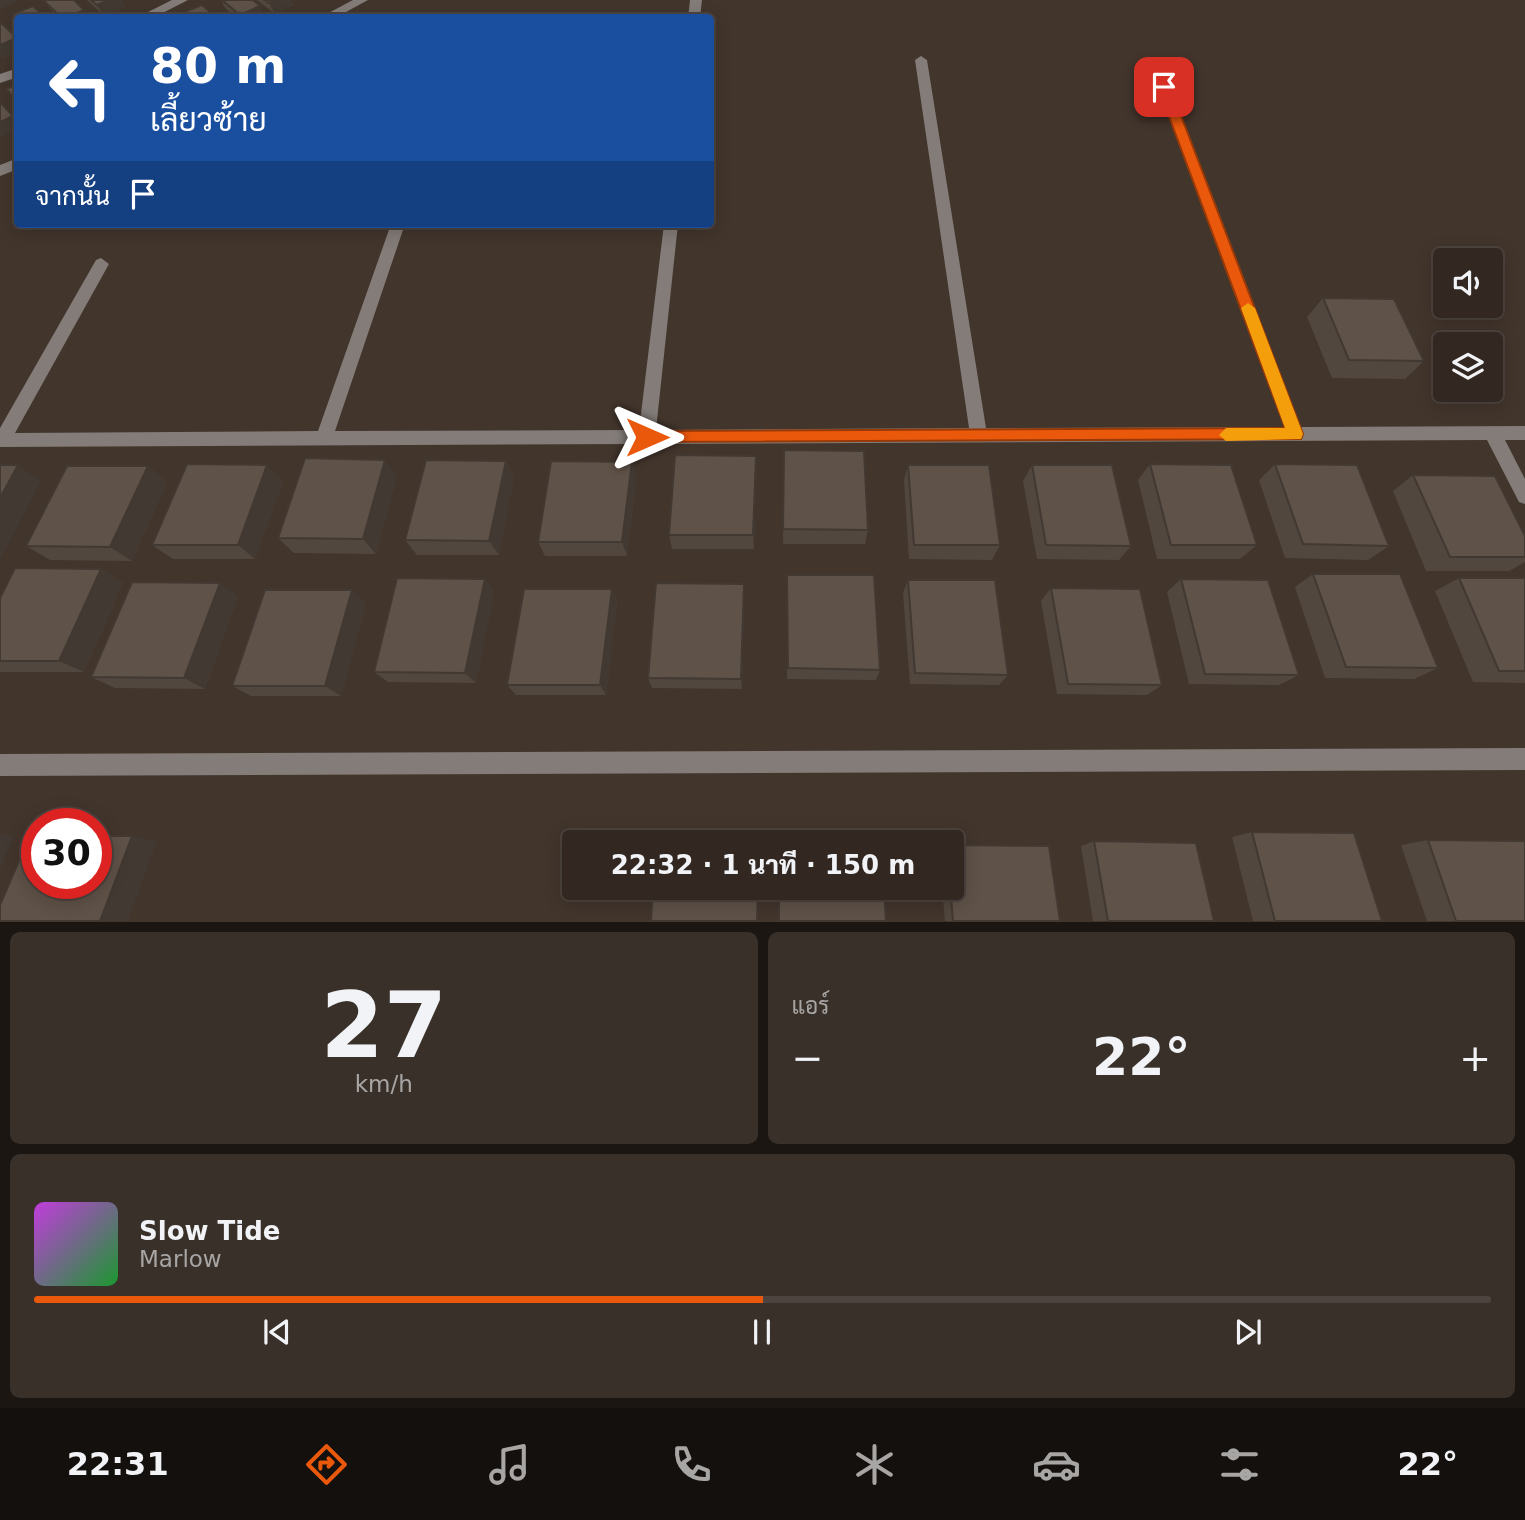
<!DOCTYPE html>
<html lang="th">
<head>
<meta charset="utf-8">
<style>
  body { margin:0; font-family:"DejaVu Sans",Sarabun,sans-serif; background:#3a302a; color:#f1f3f6; height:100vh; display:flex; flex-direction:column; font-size:26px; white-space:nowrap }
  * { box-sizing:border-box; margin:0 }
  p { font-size:23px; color:#a8a6a5 }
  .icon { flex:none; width:38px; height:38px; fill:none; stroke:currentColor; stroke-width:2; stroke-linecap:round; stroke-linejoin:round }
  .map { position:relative; height:922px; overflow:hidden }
  .side { display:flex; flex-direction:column; gap:10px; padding:10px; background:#1c1612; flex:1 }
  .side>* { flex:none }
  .guide { position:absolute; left:14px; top:14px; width:700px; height:214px; border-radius:7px; box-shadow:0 4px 18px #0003,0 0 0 2px #4d443f; background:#1a4fa0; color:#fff; overflow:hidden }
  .controls { position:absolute; left:1433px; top:248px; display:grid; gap:14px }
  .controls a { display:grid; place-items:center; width:70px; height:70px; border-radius:7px; background:#322821; box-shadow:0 4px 18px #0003,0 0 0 2px #4d443f; font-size:35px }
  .speed { position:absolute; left:21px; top:808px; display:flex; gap:14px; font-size:35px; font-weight:700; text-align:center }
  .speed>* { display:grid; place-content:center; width:91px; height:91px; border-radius:50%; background:#322821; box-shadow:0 4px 18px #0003,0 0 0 2px #4d443f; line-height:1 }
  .speed .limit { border:10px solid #d22; background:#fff; color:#111 }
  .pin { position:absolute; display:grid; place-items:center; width:60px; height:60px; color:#fff; margin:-30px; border-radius:14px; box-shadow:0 4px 10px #0006 }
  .me { position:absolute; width:77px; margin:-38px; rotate:90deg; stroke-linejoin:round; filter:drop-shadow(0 0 5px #0008) }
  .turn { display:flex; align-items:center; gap:24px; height:147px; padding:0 21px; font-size:32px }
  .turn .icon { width:91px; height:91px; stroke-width:2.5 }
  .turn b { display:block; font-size:49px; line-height:60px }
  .then { display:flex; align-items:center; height:66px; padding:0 21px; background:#0003; gap:14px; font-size:26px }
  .big { font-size:52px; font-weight:800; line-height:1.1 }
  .side .tile { flex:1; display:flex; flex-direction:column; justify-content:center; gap:10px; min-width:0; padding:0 24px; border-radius:10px; background:#3a302a }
  .side .dial { align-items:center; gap:0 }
  .dial b { font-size:91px; line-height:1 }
  .song { display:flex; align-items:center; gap:21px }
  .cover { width:84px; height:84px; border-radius:10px; background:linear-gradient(135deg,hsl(290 70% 55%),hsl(130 70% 35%)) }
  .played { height:7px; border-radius:4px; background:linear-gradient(90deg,#ea580c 50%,#4d443f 50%) }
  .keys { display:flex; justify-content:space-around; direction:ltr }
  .heat { display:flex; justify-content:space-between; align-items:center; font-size:38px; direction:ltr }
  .side .tiles { flex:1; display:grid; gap:10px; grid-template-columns:1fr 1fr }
  .tile:last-child { grid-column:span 2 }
  .trip { position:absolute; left:562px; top:830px; width:402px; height:70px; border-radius:7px; background:#322821; box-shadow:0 4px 18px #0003,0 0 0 2px #4d443f; font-weight:800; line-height:70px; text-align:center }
  .menu { display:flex; height:112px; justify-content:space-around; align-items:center; background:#14100d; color:#a8a6a5 }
  .menu .icon { width:49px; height:49px }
  .menu .active { color:#ea580c }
  .menu b { font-size:32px; color:#f1f3f6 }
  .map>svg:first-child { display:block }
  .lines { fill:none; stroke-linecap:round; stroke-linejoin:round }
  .minor { fill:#837c78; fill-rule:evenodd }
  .wall { fill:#52473e }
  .shaded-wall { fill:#423932 }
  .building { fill:#5f5248; stroke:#423932; stroke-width:2 }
  .route { fill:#ea580c; stroke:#983908; stroke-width:2 }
  .slow { fill:#f59e0b }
</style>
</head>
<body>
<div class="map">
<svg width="1525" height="922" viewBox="0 0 1525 922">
  <rect width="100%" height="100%" fill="#42352c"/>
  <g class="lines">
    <!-- minor -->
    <path class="minor" d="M172,0H188L153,18H136Z
      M353,0H368L335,18H319Z
      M690,0H702L700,18H688Z
      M921,56L927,60L986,428L1284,427L1158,87L1164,83L1170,87L1301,427L1525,426V440H1505L1525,479V504L1519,502L1487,440L0,447V428L96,260L101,258L109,264L15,433L318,431L391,224H405L335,431L639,430L664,224H678L656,430L969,428L915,60Z
      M18,68V77L0,83V74Z
      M18,158V169L0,176V165Z
      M1525,748V770L0,776V754Z"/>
  </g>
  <!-- wall -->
  <path class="wall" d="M87,0H120L125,7L104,16Z
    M221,0H253L266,17L236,18L225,8Z
    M257,0H291L294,5L275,14Z
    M44,1L90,18H58L53,12Z
    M1323,298L1424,361L1405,379L1332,378L1307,317Z
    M784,450L868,530L865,544H783Z
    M506,461L514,477L499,555H417L405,540Z
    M632,462L636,478L627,556H545L538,542Z
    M1150,464L1257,545L1240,559H1157L1138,480Z
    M1275,464L1389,546L1368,560L1285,558L1259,480Z
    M908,465L1000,545L992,560L909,559L904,480Z
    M1032,465L1131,546L1119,560L1037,559L1023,481Z
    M148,466L167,482L132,561L50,560L26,546Z
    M756,472L754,549H672L669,535Z
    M1413,475L1525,536V562L1509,571H1426L1393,491Z
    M397,476L376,554L294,553L278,538Z
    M283,481L255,559H173L152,545Z
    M101,569L123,583L84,672H0V598Z
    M1313,574L1438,668L1414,679L1325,678L1295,587Z
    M787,575L880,670L876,680L787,679Z
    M1459,578H1525V683L1473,682L1435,591Z
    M485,579L494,592L476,683L388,682L374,672Z
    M1181,579L1299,675L1279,685L1189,684L1167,592Z
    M908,580L1008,675L999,685L910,684L903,593Z
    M1051,588L1162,685L1147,695L1057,694L1041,601Z
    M612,589L617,602L606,695H516L507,685Z
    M352,590L366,603L341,696H251L232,686Z
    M238,596L205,689L115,688L91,677Z
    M744,597L742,689L652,688L648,678Z
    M1252,832L1382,921H1253L1232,837Z
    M1428,840L1525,921H1427L1401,845Z
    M1094,841L1214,921H1093L1081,846Z
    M942,887H952L1060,921H945Z"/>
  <!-- shaded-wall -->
  <path class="shaded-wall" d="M0,0H15L17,2L0,9Z
    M108,0H120L125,7L104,16L97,5Z
    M276,0H291L294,5L275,14L269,3Z
    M260,6L266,17L242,18L240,15Z
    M84,10L90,18H66Z
    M17,38L18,53L3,59L0,55V45Z
    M13,116L18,121V129L0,137V122Z
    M756,456V472L754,549L753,535Z
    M385,460L397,476L376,554L363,539Z
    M506,461L514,477L499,555L489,541Z
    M632,462L636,478L627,556L622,542Z
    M18,465L41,481L0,560V498Z
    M267,465L283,481L255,559L238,545Z
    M148,466L167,482L132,561L110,547Z
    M101,569L123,583L84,672L59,661Z
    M485,579L494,592L476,683L465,673Z
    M220,583L238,596L205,689L184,678Z
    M744,584V597L742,689L741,679Z
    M612,589L617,602L606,695L600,685Z
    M352,590L366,603L341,696L325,686Z
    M0,833L14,836L0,869Z
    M132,836L157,841L128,921H100Z"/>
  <!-- building -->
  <path class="building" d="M47,0H74L84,10L66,18H62L44,1Z
    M91,0H108L97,5Z
    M222,0H253L260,6L240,15Z
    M265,0H276L269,3Z
    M202,5L217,18H186L181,13Z
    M33,6L46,18H18V20L12,14Z
    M0,22L17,38L0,45Z
    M18,84V102L6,89Z
    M0,102L13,116L0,122Z
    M1323,298L1394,299L1424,361L1349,360Z
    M784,450L864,451L868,530L783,529Z
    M675,455L756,456L753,535H669Z
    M305,458L385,460L363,539L278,538Z
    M426,460L506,461L489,541L405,540Z
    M551,461L632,462L622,542H538Z
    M187,464L267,465L238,545H152Z
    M1150,464L1231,465L1257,545H1171Z
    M1275,464L1357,465L1389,546L1303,544Z
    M0,465H18L0,498Z
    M908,465H989L1000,545H914Z
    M1032,465H1112L1131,546L1046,545Z
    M67,466H148L110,547L26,546Z
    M1413,475L1495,476L1525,536V557H1450Z
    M15,568L101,569L59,661H0V598Z
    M1313,574H1400L1438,668L1346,667Z
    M787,575H874L880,670L788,668Z
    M397,578L485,579L465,673L374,672Z
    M1459,578H1525V671H1499Z
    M1181,579L1268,580L1299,675L1205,674Z
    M908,580H995L1008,675L915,673Z
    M132,582L220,583L184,678L91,677Z
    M656,583L744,584L741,679L648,678Z
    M1051,588L1140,589L1162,685L1068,684Z
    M524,589H612L600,685H507Z
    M265,590H352L325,686H232Z
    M1252,832L1354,833L1382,921H1275Z
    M30,835H37V884H96V836H132L100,921H0V905Z
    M779,838L881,839V842H779Z
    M1428,840L1525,841V921H1456Z
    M1094,841L1196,843L1214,921H1108Z
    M952,845L1049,846L1060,921H953L950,887H952Z
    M653,887H758L757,921H651Z
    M779,887H884L886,921H779Z"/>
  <!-- route -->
  <path class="route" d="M1164,83L1170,87L1303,434L1301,439L641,442L639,437L647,431L1285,428L1158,87Z"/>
  <!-- slow -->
  <path class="slow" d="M1248,303L1255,308L1303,434L1301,439L1226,441L1219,435L1226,428H1285L1241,308Z"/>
</svg>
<div class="controls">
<a><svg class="icon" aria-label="sound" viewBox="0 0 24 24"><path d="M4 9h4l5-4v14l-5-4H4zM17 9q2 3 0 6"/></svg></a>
<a><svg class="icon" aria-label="layers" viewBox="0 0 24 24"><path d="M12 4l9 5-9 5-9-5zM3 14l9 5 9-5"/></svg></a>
</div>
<div class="speed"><div class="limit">30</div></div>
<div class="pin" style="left:1164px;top:87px;background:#d93025"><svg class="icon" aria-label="arrive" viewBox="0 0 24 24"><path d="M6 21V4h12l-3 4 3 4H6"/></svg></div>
<svg class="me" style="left:647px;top:437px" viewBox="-20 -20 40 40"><path d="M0-17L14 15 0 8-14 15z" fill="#ea580c" stroke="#fff" stroke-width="4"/></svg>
<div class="trip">22:32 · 1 นาที · 150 m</div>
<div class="guide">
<div class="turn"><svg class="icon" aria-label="left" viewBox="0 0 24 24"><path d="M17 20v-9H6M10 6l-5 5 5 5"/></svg><div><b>80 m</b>เลี้ยวซ้าย</div></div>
<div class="then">จากนั้น<svg class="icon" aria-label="arrive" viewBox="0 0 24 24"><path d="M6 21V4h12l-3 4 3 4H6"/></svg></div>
</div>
</div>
<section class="side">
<div class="tiles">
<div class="tile dial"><b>27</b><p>km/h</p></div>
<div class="tile"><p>แอร์</p>
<div class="heat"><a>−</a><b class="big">22°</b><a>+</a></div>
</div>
<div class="tile">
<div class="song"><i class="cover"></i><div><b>Slow Tide</b><p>Marlow</p></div></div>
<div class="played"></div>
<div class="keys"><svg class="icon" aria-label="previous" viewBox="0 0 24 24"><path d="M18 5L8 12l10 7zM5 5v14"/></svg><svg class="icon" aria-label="pause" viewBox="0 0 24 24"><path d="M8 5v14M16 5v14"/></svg><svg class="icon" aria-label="next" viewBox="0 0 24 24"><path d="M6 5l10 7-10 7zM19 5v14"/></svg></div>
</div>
</div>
</section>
<nav class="menu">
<b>22:31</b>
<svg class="icon active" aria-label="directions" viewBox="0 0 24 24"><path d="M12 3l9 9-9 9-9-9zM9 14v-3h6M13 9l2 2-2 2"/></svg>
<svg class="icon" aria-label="music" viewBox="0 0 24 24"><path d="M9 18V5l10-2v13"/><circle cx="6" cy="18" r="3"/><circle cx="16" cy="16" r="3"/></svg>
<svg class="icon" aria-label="phone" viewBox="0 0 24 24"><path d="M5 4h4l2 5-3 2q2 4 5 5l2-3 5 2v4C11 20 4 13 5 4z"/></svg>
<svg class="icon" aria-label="climate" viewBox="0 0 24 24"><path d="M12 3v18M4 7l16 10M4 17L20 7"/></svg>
<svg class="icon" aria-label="car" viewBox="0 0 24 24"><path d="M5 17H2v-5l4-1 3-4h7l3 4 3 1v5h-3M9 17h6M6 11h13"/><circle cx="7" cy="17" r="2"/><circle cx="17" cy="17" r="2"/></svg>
<svg class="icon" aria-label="filters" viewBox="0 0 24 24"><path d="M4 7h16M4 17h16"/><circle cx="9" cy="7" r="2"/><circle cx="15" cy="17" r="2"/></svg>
<b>22°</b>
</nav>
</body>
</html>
